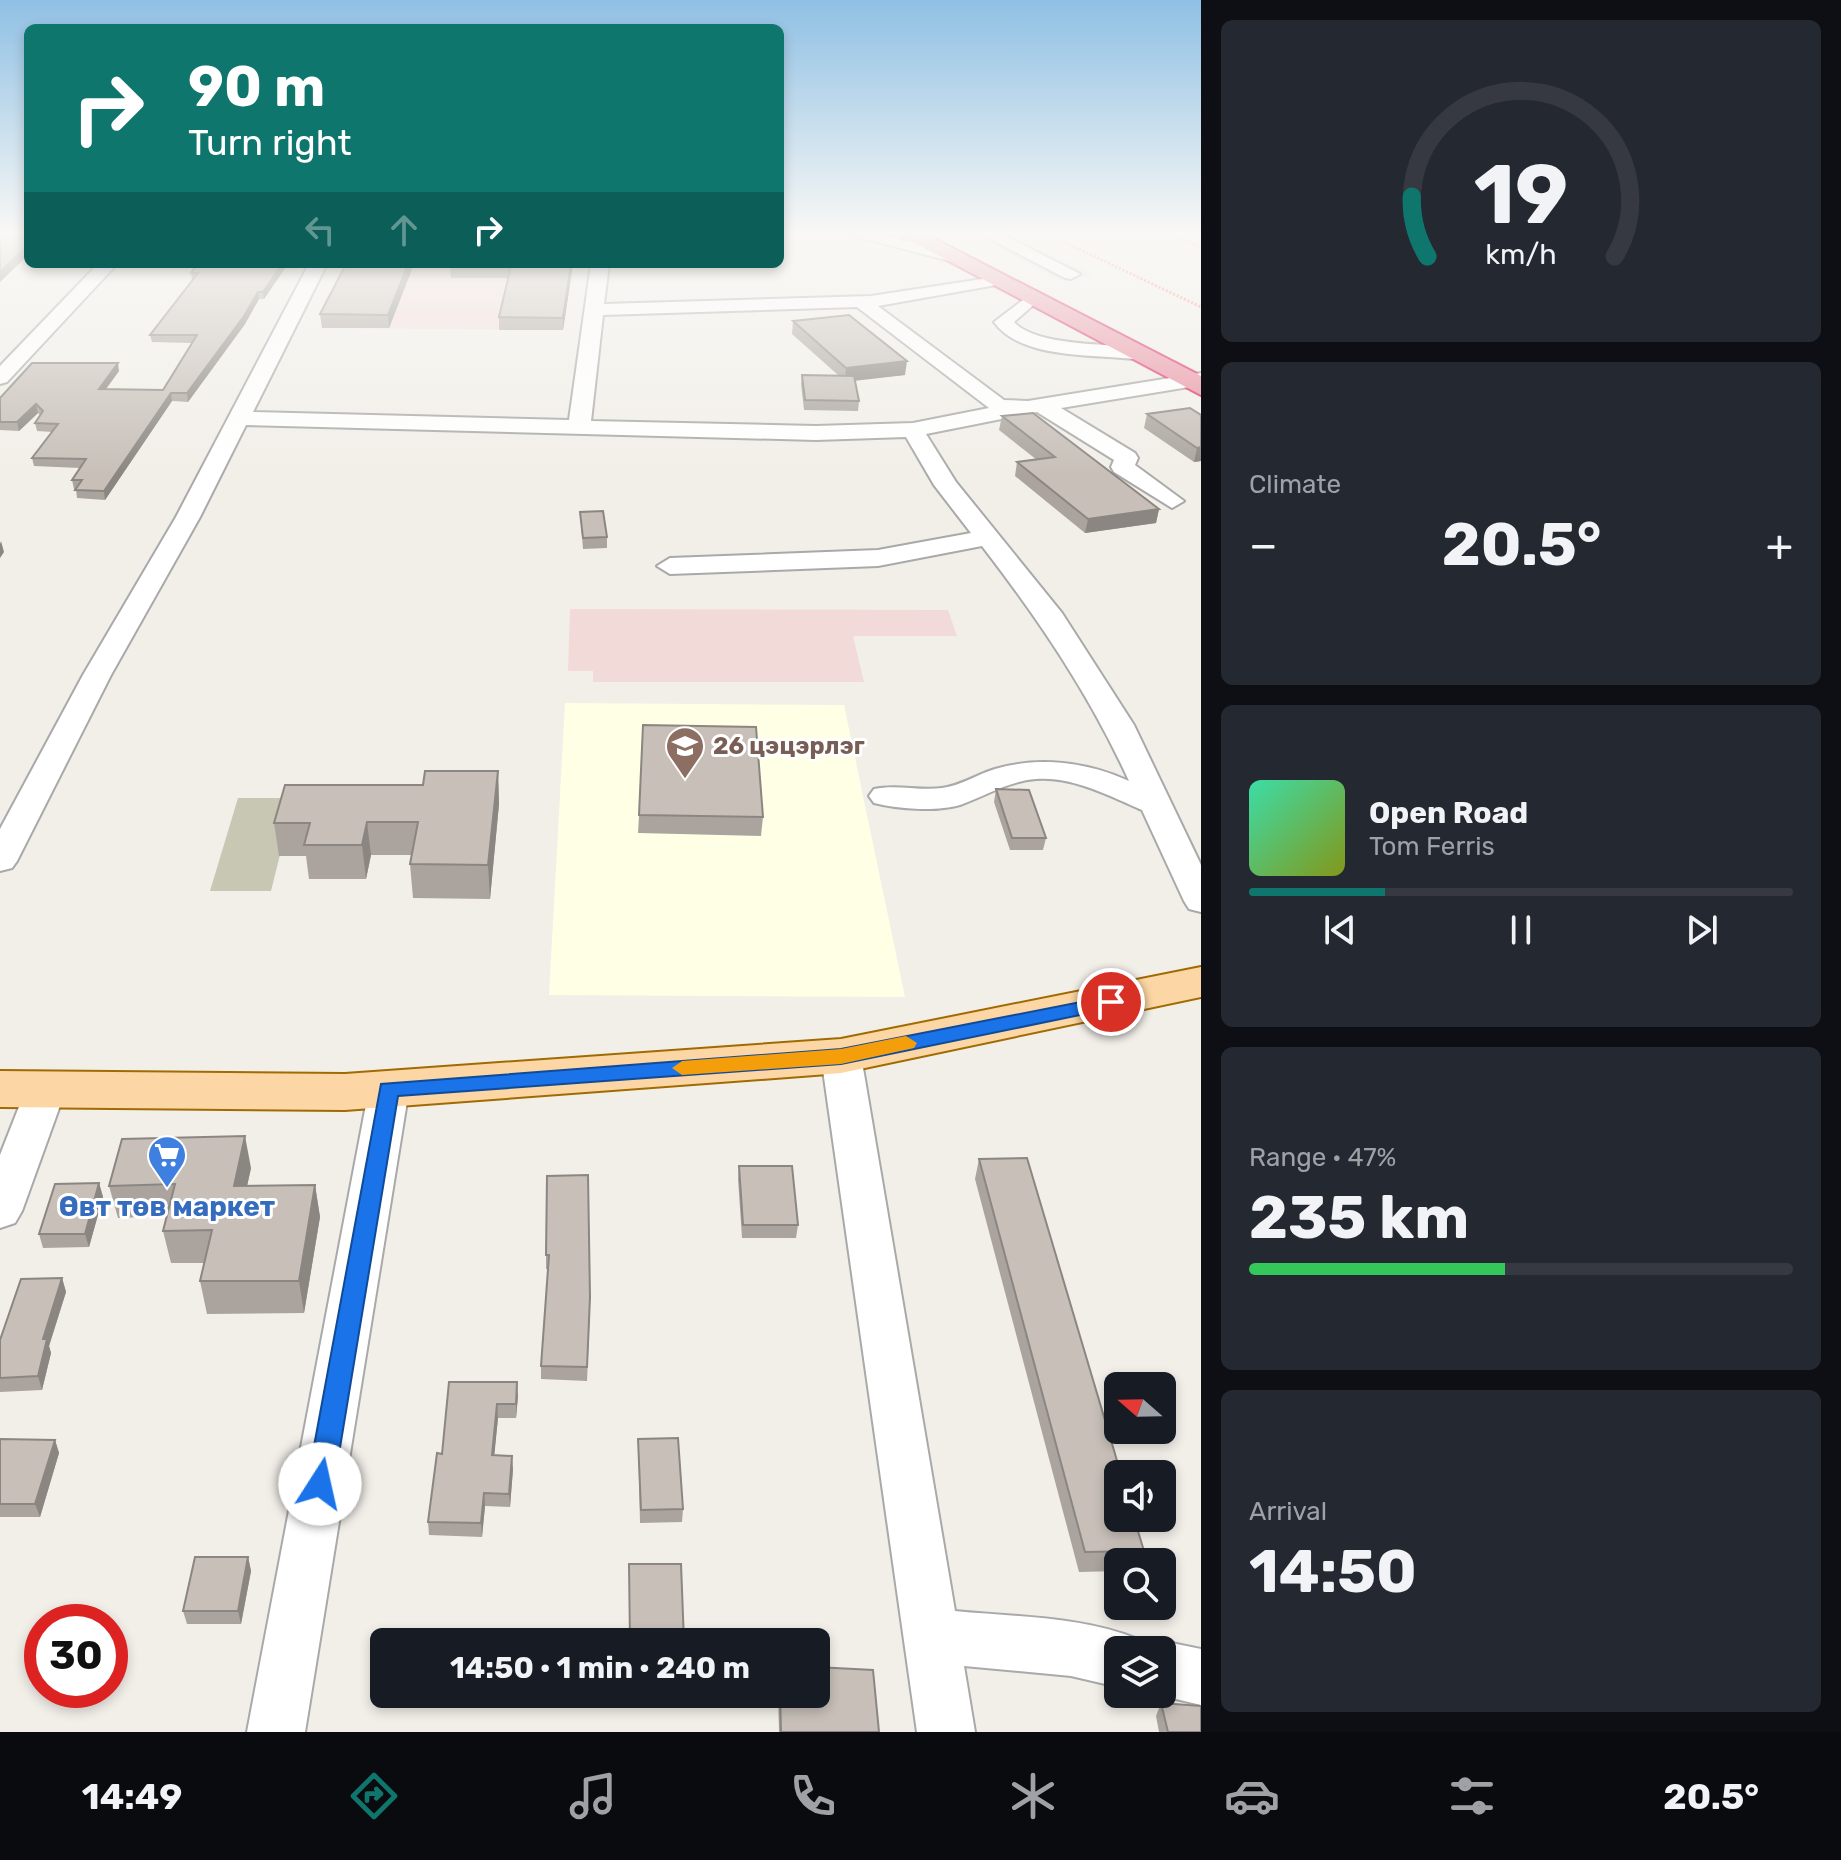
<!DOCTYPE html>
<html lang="en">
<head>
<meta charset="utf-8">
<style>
  body { margin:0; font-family:Rubik,sans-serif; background:#242831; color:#f1f3f6; height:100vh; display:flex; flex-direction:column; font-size:30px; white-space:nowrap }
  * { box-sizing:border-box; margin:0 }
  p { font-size:26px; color:#9ea1a6 }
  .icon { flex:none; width:44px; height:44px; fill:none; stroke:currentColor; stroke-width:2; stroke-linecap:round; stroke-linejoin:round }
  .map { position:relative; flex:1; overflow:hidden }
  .details { display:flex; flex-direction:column; gap:20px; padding:20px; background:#0d0f14; width:640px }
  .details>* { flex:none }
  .top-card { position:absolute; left:24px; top:24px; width:760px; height:244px; border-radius:12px; box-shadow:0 4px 12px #0003; background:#0f766e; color:#fff; overflow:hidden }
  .needle { width:52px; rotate:290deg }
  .tools { position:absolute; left:1104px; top:1372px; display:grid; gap:16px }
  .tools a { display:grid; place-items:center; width:72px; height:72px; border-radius:12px; background:#171b24; box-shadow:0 4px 12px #0003; font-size:40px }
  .speed { position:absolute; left:24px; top:1604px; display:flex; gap:16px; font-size:40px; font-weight:700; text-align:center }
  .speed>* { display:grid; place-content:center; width:104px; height:104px; border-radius:50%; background:#171b24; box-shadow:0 4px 12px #0003; line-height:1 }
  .speed .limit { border:12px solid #d22; background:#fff; color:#111 }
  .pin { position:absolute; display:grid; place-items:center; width:68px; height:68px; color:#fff; margin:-34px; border:4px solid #fff; border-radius:50%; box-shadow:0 2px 8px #0007 }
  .me { position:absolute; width:88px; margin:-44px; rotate:10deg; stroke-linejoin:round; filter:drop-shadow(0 0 6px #0008) }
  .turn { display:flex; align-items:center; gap:28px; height:168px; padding:0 32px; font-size:36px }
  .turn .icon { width:104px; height:104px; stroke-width:2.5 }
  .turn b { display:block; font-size:56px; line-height:68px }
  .lanes { display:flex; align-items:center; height:76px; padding:0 32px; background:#0003; justify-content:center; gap:40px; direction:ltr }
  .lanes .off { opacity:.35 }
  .big { font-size:60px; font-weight:700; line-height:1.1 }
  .details .widget { flex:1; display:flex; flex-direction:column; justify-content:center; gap:12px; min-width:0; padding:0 28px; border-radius:12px; background:#242831 }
  .details .dial { align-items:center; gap:0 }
  .dial svg { height:208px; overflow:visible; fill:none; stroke:#363941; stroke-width:7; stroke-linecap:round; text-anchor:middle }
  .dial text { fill:#f1f3f6; stroke:none }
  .song { display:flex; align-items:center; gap:24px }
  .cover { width:96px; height:96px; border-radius:12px; background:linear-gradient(135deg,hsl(160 70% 55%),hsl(70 70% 35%)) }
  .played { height:8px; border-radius:4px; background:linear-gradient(90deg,#0f766e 25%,#363941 25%) }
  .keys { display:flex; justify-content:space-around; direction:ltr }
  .heat { display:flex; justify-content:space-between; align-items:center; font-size:44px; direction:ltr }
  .charge { height:12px; border-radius:6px; background:linear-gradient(90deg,#34c759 47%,#363941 0) }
  .trip { position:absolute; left:370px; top:1628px; width:460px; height:80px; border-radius:12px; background:#171b24; box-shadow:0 4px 12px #0003; font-weight:700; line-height:80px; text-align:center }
  .dock { display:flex; height:128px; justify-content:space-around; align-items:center; background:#090b0e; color:#9ea1a6 }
  .dock .icon { width:56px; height:56px }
  .dock .selected { color:#0f766e }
  .dock b { font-size:36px; color:#f1f3f6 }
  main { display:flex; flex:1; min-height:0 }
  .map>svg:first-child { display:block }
  .commercial { fill:#f2dad9 }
  .education { fill:#ffffe5 }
  .construction { fill:#c7c7b4 }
  .parking { fill:#e2e2e2 }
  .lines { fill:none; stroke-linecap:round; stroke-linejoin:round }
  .minor-casing { stroke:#a9a9a9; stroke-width:4 }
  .major-casing { stroke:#a06b00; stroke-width:4 }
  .highway-casing { stroke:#dc2a67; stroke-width:4 }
  .path { stroke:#fa8072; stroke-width:3; stroke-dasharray:2 2; stroke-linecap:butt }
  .minor { fill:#fff; fill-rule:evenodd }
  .major { fill:#fcd6a4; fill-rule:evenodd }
  .highway { fill:#e892a2; fill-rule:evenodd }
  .wall { fill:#aba49e }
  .shaded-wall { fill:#8b8681 }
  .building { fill:#c7bfb8; stroke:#8b8681; stroke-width:2 }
  .route { fill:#1a73e8; stroke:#114b97; stroke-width:2 }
  .slow { fill:#f59e0b }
  .labels { text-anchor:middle; stroke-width:6; stroke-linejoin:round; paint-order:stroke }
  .education-label { font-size:24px; font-weight:bold; fill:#785e54; stroke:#fff; text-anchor:start }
  .near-shop-label { font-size:28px; font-weight:bold; fill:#366cbe; stroke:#fff }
</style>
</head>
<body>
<main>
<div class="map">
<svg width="1201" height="1732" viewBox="0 0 1201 1732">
  <rect width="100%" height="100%" fill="#f2efe9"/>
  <!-- commercial -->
  <path class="commercial" d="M354,264H573L563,330L322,328Z
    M570,609L948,610L957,636H853L864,682H593V671H568Z"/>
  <!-- education -->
  <path class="education" d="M565,703L844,705L905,997L549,995Z"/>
  <!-- construction -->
  <path class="construction" d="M238,798H294L271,891H210Z"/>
  <!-- parking -->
  <path class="parking" d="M965,232H1004L1093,276L1059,280Z"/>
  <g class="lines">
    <defs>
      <path id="minor" d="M840,232H869L959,253L962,257L953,262Z
        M977,232H998L1080,274L1071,279L1065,278Z
        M98,264H117L7,382L0,384V366Z
        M309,264H327L253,412L569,420L591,264H609L604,304L871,296L1002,276V284L996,285L878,306L1004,400L1028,401L1201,373V385L1061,408L1135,453L1138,458L1135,465L1184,501L1172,508L1114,472L1111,467L1114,460L1037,412L926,434L956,482L1062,613L1134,725L1201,865V912L1189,909L1184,901L1142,810C1110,796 1072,776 1036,779C1009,781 985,796 960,805C936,812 898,809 874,803L869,796L874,789C896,784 919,791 942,788C960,786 978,774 995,769C1039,756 1087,762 1129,781C1090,695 1039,620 982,546L878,566L670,574L657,566L670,558L878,550L971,533L934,485L906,437L816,440L246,425L200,517L111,675L17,861L12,868L0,871V829L83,675L176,517ZM857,307L989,408L913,423L816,426L591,421L603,315Z
        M1031,294L1040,299L1014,322C1034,345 1102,344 1133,347L1143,353L1133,359C1089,354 1021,359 994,322Z
        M841,1042L855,1046L861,1056L955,1611C1015,1617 1081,1616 1138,1639L1142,1650L1162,1641L1201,1649V1705L1155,1694H1162V1650H1118V1687L1071,1676L964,1666L975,1732H917L821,1056L827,1046Z
        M46,1075L60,1079L66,1089L22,1211L15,1223L0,1228V1155L26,1089L32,1079Z
        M389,1075L403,1079L409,1089L305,1732H247L369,1089L375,1079Z"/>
      <path id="major" d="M1201,967V997L841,1073L345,1110L0,1107V1071L345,1074L841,1039Z"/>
      <path id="highway" d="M894,232H921L1201,376V395Z"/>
    </defs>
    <!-- minor casing -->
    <use href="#minor" class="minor-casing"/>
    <!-- major casing -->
    <use href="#major" class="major-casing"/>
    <!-- highway casing -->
    <use href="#highway" class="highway-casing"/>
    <!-- path -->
    <path class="path" d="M1043,232L1201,307
      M1167,232L1201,247"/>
    <!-- minor -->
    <use href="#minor" class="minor"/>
    <!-- major -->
    <use href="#major" class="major"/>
    <!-- highway -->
    <use href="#highway" class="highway"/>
  </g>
  <!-- wall -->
  <path class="wall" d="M197,264H288L264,299H259L245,324L188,402L172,401L105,500L77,498L76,489H74L72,480L80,468L34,466L32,458L52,432L37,431L35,423L40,415L38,413L19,431L0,430V398L119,371L106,389L163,390L192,343L152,342L150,335L192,280L191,273Z
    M346,264H414L389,328H322L320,314Z
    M450,264H573L563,330H499V317L508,278H451Z
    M793,321L905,375L855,380L859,401L858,411L804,410L801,384L802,375H838L792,334Z
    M1190,408L1201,461L1194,462L1144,428L1147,414Z
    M1002,416L1159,509L1156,523L1085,533L1015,476L1017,462L1037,460L999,430Z
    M580,512L607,537V548L583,549Z
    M498,771L499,804L490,899L413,898L410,864L412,855H371L366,879H309L306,856H279L274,823L423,785Z
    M996,789L1046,838L1043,850H1010L994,802Z
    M639,815L763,817L761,836L638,833Z
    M979,1159L1144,1551L1140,1562H1118V1571L1079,1572L975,1179Z
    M739,1166L798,1225L796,1238H742L738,1179Z
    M251,1168L247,1186L315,1185L320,1217L304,1313L207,1314L200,1281L204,1263H171L163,1231L166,1216L118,1218L109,1186Z
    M547,1176L590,1310L587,1381L541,1379V1366L548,1269H546V1255Z
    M99,1183L103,1197L89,1247L43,1248L39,1234Z
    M62,1278L66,1292L49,1346L51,1353L42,1390L0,1392V1340Z
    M449,1382L518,1396L516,1418H498L494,1455L513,1469L510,1507L485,1506L482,1537L429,1535L428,1522L442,1454Z
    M0,1439L55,1440L59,1453L40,1517H0Z
    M638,1439L683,1509L682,1522L640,1523Z
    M248,1557L251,1571L241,1624H187L183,1611Z
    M778,1694H816L879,1732H779Z
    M1161,1703L1201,1732H1159L1156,1716Z"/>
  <!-- shaded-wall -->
  <path class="shaded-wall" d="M28,245V255L0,282V272Z
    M282,264H288L264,299L263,292Z
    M408,264H414L389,328L388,315Z
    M571,264H573L563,330V318Z
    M258,292L259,299L245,324L188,402L187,393Z
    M907,361L905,375L845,382L846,368Z
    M118,363L119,371L100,397L99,389Z
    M171,393L172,401L105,500L104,491Z
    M36,404L38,413L19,431L17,422Z
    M1201,447V461L1194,462L1197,448Z
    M1159,509L1156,523L1085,533L1088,519Z
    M1,541L4,552L0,558V544Z
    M498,771L499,804L490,899L488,865Z
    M367,822L371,855L366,879L362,845Z
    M245,1136L251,1168L240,1218L234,1186Z
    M99,1183L103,1197L89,1247L85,1234Z
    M315,1185L320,1217L304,1313L299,1281Z
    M62,1278L66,1292L49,1346L51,1353L42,1390L38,1376L43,1339Z
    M517,1382L518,1396L516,1418V1404Z
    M497,1404L498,1418L493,1469L492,1455Z
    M55,1440L59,1453L40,1517L35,1504Z
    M512,1456L513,1469L510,1507L509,1494Z
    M484,1493L485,1506L482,1537L481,1523Z
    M248,1557L251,1571L241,1624L238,1611Z"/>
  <!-- building -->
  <path class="building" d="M0,232H28V245L0,272Z
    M197,264H282L263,292H258L244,316L187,393H171L104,491L75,490L82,480H72L86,459L32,458L58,424L35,423L43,411L36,404L17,422H0V398L32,363H118L99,389L163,390L197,335H150L198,273H191Z
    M346,264H408L388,315L320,314Z
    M450,264H571L563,318L499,317L511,266H450Z
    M849,315L907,361L846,368L793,321Z
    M802,375L854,376L859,401L805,400Z
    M1190,408L1201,415V447L1197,448L1147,414Z
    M1033,413L1159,509L1088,519L1017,462L1055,457L1002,416Z
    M603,511L607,537L583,538L580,512Z
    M643,725L756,727L763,817L639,815Z
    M425,771H498L488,865L410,864L418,822H367L362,845H304L310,823H274L285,785H423Z
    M996,789L1029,790L1046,838H1012Z
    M245,1136L234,1186L315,1185L299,1281H200L212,1230L163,1231L175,1184L109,1186L122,1139Z
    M1027,1158L1121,1474H1118V1518H1134L1144,1551L1085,1552L979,1159Z
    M739,1166H792L798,1225H743Z
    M588,1175L590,1297L587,1367L541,1366L549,1255H546L547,1176Z
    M99,1183L85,1234H39L55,1184Z
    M62,1278L43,1339H47L38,1376L0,1378V1340L21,1279Z
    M449,1382H517L516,1404H497L492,1455L512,1456L509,1494L484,1493L481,1523L428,1522L437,1453L442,1454Z
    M678,1438L683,1509L641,1510L638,1439Z
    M0,1439L55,1440L35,1504H0Z
    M195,1557H248L238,1611H183Z
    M629,1564H681L684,1642H630Z
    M816,1667L873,1670L879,1732H781L780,1694H816Z
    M1161,1703L1201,1706V1732H1168Z"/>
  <!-- sky -->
  <linearGradient id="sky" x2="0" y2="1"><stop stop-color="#8fc0e4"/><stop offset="0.49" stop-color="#f9f8f5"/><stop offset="1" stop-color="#f9f8f5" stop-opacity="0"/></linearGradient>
  <rect width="1201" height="475" fill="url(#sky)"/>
  <!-- route -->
  <path class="route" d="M1111,996L1119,998L1122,1002L1119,1007L841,1064L398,1096L334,1484L330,1493L320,1496L311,1493L307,1484L381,1084L841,1049Z"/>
  <!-- slow -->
  <path class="slow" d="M906,1036L917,1043L914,1048L841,1064L682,1075L672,1068L682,1061L841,1049Z"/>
  <!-- icons -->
  <defs>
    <symbol id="school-pin" viewBox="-11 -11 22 30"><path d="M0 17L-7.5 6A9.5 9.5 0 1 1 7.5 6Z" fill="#8d6e63" stroke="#fff"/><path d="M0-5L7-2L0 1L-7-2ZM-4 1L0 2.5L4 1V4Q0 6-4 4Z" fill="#fff"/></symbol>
    <symbol id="supermarket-pin" viewBox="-11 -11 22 30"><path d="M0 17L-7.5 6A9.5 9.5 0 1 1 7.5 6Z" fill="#3f7fe0" stroke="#fff"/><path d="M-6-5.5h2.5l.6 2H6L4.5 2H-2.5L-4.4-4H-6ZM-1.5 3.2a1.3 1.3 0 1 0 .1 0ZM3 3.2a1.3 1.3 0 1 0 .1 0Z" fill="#fff"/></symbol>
  </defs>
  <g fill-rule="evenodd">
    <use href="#school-pin" x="663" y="724" width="44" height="60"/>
    <use href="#supermarket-pin" x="145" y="1133" width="44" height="60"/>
  </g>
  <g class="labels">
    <!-- education labels -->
    <g class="education-label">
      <text x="713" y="754">26 цэцэрлэг</text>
    </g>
    <!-- near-shop labels -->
    <g class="near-shop-label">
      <text x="167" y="1216">Өвт төв маркет</text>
    </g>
  </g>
</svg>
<div class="tools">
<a><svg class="needle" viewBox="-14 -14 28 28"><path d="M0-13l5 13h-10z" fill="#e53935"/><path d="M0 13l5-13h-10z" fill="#9ea1a6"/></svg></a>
<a><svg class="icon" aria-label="sound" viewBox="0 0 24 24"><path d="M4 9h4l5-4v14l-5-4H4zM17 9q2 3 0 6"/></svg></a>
<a><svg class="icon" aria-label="search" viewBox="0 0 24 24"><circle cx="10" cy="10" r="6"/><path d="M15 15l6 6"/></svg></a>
<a><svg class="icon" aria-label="layers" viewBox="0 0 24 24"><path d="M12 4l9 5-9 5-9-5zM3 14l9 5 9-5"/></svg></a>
</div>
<div class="speed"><div class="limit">30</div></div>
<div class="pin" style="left:1111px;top:1002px;background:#d93025"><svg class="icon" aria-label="arrive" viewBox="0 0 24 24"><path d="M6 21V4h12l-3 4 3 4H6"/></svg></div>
<svg class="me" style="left:320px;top:1484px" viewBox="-20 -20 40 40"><circle r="19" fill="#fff"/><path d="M0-13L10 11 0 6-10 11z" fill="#1a73e8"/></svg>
<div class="trip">14:50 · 1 min · 240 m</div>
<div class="top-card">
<div class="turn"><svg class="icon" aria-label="right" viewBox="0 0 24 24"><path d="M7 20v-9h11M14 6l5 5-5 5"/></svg><div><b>90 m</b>Turn right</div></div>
<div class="lanes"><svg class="icon off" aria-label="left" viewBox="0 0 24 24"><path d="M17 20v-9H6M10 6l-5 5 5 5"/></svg><svg class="icon off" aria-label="ahead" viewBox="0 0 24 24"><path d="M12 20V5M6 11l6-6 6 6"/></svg><svg class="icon" aria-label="right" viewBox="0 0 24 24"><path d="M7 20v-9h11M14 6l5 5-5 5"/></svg></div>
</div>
</div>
<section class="details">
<div class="widget dial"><svg viewBox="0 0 100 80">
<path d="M14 69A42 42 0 1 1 86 69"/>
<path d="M14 69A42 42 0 0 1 8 46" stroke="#0f766e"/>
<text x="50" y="56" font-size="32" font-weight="700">19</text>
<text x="50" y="72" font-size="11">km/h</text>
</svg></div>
<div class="widget"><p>Climate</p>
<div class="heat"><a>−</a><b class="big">20.5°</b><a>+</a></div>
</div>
<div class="widget">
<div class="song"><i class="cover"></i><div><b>Open Road</b><p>Tom Ferris</p></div></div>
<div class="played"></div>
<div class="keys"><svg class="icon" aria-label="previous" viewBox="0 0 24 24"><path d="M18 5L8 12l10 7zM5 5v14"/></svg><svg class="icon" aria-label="pause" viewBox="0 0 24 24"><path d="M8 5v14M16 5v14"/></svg><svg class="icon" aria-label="next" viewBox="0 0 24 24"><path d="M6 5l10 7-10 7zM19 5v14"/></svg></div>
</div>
<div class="widget"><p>Range · 47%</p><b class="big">235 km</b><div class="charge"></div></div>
<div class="widget"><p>Arrival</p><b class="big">14:50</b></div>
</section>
</main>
<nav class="dock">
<b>14:49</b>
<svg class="icon selected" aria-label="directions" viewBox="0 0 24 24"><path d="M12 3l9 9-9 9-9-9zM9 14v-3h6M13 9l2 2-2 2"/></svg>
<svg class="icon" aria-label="music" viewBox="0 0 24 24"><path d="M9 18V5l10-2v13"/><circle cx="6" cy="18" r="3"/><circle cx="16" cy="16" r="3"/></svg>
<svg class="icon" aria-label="phone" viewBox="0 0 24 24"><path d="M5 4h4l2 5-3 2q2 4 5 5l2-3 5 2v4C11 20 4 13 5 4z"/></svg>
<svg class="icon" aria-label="climate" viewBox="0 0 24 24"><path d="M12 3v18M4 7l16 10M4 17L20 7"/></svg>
<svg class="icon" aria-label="car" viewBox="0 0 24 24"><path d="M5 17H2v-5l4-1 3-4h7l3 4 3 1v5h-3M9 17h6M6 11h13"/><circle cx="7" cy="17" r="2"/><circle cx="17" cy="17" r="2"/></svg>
<svg class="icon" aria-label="filters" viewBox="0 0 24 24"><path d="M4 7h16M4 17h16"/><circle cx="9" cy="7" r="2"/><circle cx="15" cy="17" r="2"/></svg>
<b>20.5°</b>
</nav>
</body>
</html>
